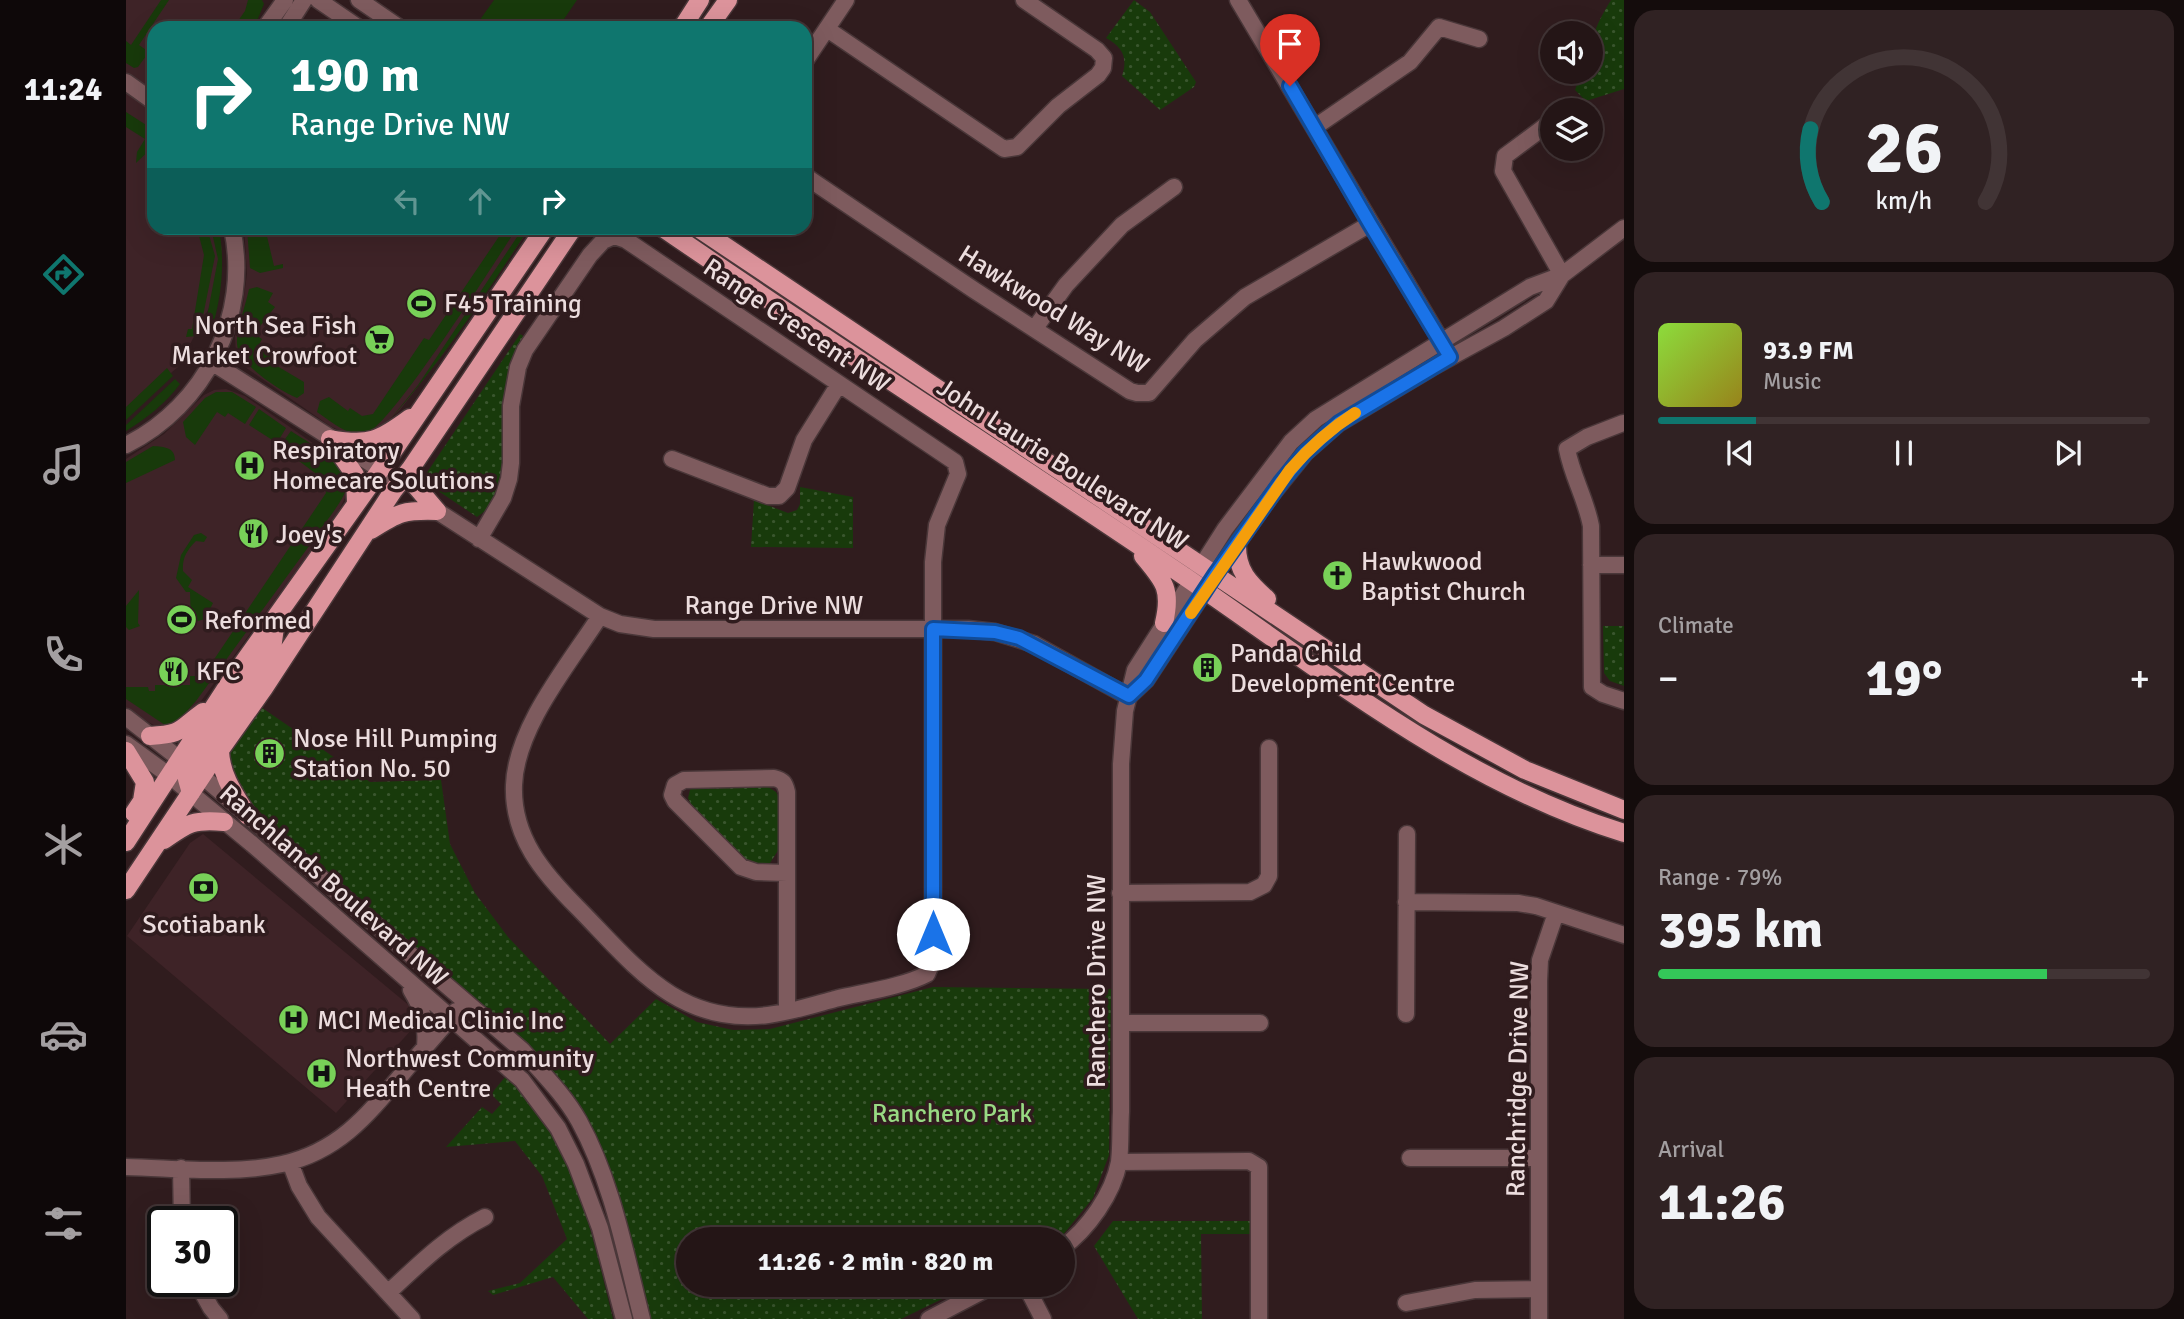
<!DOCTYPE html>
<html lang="en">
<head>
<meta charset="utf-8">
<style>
  body { margin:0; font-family:Signika,sans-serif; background:#302223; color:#f1f3f6; height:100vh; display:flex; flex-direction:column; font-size:26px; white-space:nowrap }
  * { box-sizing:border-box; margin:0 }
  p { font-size:23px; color:#a39fa1 }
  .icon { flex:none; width:38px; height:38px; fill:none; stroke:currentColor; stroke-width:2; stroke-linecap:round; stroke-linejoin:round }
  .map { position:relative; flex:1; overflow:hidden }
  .drawer { display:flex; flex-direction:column; gap:10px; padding:10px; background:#140c0c; width:560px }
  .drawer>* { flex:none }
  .hud { position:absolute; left:21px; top:21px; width:665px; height:214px; border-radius:21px; box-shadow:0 7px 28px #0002,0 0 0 2px #413435; background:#0f766e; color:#fff; overflow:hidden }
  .controls { position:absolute; left:1414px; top:21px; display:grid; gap:14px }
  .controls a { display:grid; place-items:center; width:63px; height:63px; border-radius:50%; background:#241516; box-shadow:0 7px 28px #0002,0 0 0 2px #413435; font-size:35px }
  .speed { position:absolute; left:21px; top:1206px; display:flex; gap:14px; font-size:35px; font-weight:700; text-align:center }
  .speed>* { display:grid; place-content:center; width:91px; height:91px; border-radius:50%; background:#241516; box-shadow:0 7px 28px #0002,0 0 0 2px #413435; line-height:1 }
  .speed .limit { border:4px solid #111; border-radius:10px; background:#fff; color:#111 }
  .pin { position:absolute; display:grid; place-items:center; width:60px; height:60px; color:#fff; margin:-72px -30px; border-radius:50% 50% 50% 0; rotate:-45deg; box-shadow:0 0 7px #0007 }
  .pin .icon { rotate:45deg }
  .me { position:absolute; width:77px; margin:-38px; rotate:0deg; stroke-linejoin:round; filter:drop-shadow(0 0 5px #0008) }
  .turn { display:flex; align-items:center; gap:24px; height:147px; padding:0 28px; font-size:32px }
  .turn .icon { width:91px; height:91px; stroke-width:2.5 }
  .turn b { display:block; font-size:49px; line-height:60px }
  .lanes { display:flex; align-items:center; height:66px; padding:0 28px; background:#0003; justify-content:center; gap:35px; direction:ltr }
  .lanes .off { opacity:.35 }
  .big { font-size:52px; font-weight:700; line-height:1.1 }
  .drawer .widget { flex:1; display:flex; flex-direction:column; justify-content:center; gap:10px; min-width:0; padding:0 24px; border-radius:21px; background:#302223 }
  .drawer .dial { align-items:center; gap:0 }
  .dial svg { height:182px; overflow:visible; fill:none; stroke:#413435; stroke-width:7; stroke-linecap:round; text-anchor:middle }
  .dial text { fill:#f1f3f6; stroke:none }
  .song { display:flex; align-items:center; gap:21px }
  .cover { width:84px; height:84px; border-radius:10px; background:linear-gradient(135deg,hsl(90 70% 55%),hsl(50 70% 35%)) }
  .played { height:7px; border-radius:4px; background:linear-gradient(90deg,#0f766e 20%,#413435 20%) }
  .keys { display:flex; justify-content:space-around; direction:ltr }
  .heat { display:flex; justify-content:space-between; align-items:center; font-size:38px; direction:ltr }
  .charge { height:10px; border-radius:5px; background:linear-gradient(90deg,#34c759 79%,#413435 0) }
  .trip { position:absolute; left:550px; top:1227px; width:399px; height:70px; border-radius:35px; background:#241516; box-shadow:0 7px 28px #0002,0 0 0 2px #413435; font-weight:700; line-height:70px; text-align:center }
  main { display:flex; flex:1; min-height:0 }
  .menu { display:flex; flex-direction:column; width:126px; justify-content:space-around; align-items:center; background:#0e0809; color:#a39fa1 }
  .menu .icon { width:49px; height:49px }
  .menu .current { color:#0f766e }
  .menu b { font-size:32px; color:#f1f3f6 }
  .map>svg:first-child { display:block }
  .built { fill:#3e2327 }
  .green { fill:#183a0b }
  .park { fill:url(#park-dots) }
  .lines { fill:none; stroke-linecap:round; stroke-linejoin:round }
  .minor-casing { stroke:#4a3739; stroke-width:19 }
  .major-casing { stroke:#4a3739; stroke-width:21 }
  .minor { stroke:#7e5b5e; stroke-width:16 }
  .major { stroke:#dc939b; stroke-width:18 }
  .route-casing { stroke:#114b97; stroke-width:18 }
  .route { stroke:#1a73e8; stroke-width:12 }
  .slow { stroke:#f59e0b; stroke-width:12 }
  .labels { text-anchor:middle; stroke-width:7; stroke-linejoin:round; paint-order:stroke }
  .poi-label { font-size:26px; fill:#ecddde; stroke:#301c1e; text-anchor:start }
  .street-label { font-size:26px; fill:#ecddde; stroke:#301c1e }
  .park-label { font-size:26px; fill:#98da83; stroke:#301c1e }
</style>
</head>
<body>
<main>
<nav class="menu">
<b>11:24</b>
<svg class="icon current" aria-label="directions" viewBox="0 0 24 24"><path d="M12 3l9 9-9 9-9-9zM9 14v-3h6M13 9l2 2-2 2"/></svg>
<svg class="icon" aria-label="music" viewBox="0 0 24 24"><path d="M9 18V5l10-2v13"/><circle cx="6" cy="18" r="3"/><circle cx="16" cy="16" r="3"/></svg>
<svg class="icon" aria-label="phone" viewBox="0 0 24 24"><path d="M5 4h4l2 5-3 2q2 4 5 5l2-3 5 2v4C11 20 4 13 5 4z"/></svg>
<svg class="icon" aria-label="climate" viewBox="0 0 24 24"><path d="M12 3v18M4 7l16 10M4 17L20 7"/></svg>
<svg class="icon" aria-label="car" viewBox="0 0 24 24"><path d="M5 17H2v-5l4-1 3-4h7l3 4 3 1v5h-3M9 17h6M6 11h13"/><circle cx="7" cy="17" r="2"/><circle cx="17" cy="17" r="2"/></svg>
<svg class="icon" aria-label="filters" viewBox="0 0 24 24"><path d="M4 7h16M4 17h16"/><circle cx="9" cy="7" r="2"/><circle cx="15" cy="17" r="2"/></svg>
</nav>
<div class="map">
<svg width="1498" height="1319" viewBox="0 0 1498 1319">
  <defs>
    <pattern id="park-dots" width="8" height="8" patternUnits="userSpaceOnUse" patternTransform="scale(1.75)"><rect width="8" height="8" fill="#183a0b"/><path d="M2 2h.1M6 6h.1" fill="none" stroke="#3a562e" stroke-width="1.8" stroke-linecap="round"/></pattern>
  </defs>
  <rect width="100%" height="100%" fill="#301c1e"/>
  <!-- built -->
  <path class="built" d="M0,0H136L118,28H28V228H92L96,249L92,291L52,367L0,411Z
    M118,228H404L317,354L274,410L246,436H225L204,426L119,367L110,355L109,336L117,303L121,274Z
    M100,389L119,396L207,457L219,468L223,490L211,514L62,719L37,730L0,710V459L38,434L78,395L88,390Z
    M77,834L297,1017L210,1113L1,936L64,843Z"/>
  <!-- green -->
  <path class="green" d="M35,0H43L13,45L23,52L12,67L8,68L0,63V41L5,45Z
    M122,0H136L138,4L128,28H107L119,11Z
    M368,0H451L432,28H348Z
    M0,112L28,130V146L10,163L11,152L19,139L0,127Z
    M71,228H81L89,256L74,331L71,336L60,337L62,329H66L78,255Z
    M85,228H93C99,262 96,295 86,329L79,327L92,259Z
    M121,228H139L148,266L157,264V268L134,273L124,268Z
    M368,228H391C370,260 265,427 239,434C224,438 203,420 191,412L194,401L203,397L222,411L224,408L236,416L247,414L298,338L303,340L374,235Z
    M397,228H403C360,294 316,361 263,421L292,385Z
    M131,287L147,293L142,302L149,307L128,334L136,339L133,345L155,359L151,366L178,382V393L171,398C153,390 112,364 111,344C110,331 120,304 123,289Z
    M41,368L47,376L0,420V407Z
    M49,379L54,384C40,403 20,419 0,431V425Z
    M90,392H106L130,407L119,424L102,413L99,417L91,412L69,445L60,437L57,422L79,398Z
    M133,409L160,428L151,443L123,425Z
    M165,431C177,439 224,466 222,482C220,498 203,517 194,530L191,529L184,540L186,542L70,701L52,721L39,725L0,699V687H22L23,691H29V685H64V676H72L77,666L87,661L200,493L199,488L202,486L200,480L196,481L193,476L169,458L170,452L156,443Z
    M27,446C38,447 49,447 49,460L0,483V462Z
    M75,533L81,537L78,542L70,541C61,550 56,558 57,571L66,580L62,587L87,603L79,619L65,623L64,592H60L50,578L55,555L68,535Z
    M13,590L12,623L14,626L3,630L0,627V606Z"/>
  <!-- park -->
  <path class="park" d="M1008,0L1024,12L1070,82L1068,87L1034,110L996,76C1002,58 997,47 980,38Z
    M1485,0H1498V89L1460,101L1449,90L1455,72H1465C1465,37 1467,30 1485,0Z
    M394,334L399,337L385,366L379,389L376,468L370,492L361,512L359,511L351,517L296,480Z
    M674,487L727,497V548L625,547L628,500L662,513L671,510L674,504Z
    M1477,626H1498V686L1484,681L1478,673Z
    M132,705L244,782L315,780L324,844L349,893L382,937L484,1044L530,999L571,1022L607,1030L644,1029L807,987L985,989L983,1155L967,1198L936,1236L930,1239H562V1284L845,1285L775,1319H523L500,1223L486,1173L472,1140L442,1088L411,1056L148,827C134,811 100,781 101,758C103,740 122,720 132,705Z
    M639,785L650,792L652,796L653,849L644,863L627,864L614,856L567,808L562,798L564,790L570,786Z
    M380,1076C450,1145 464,1227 487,1319H462L427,1277L367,1295L362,1291L394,1283L441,1239L416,1176L389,1141L320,1147L356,1107L366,1114L375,1104L365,1094Z
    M987,1221H1126V1234H1075L1076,1319H1012L968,1246Z"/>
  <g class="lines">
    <defs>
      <path id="minor" d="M192,0L233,28
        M233,0L274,28
        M1112,0L1320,349
        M139,28L159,0
        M160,28L178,0
        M701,29L878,149L891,147L932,106L972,75L977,68L978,58L971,50L898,0
        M679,61L720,0
        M0,82L28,102
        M1441,110L1442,109
        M1426,121L1379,156L1377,171L1436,275
        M1189,127L1284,62L1313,27L1353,39
        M679,176L848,290L1004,391L1011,393H1023L1069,340L1119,297L1244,224
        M909,328L940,285L996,225L1048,187
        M87,363L274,482
        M1497,423L1461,437L1441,449C1446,476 1460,499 1465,526L1466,687L1477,694L1498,701
        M0,445C79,406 125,315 106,228
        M546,459L642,496H653L661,488L678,440L713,384
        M311,511L474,616L494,624L528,629H842L869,632L908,644L1003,697
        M353,539L377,498L383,479L385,463V406L392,367L399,350L464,255L477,241L488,236L500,240L829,462L832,474L811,525L807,562V960L801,974C776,987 738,992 709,999C687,1005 665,1012 642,1015C552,1026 508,965 452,908C417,873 386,837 388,785C390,727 443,664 474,616
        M1465,565H1498
        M1003,696L1020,680L1089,575L1146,494L1179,453L1213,423L1305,368L1378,328L1420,301L1436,275
        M0,717L83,782L396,1050C415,1072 438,1094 453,1121C486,1181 499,1252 516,1319
        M0,744L44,776L126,844L396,1080L432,1128L450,1164L474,1228L498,1319
        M994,893L1124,892L1138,885L1143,876V748
        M1280,902L1392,903L1410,906L1498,935
        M285,990C297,1010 301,1024 299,1047
        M661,1011V792C659,783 657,780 648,778L558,780L549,785L546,795L549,801L615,867L630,872L661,873
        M1280,1014L1281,834
        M995,1023H1134
        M1284,1158H1413
        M164,1162L173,1186L192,1217L286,1319
        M993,1162L1123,1161L1133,1167V1319
        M0,1167C49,1168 108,1175 156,1164C215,1151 244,1112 281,1068C297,1049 314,1031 330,1011
        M55,1168L56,1222
        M936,1248C962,1229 987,1194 993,1162C995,1145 994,1128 995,1112V764L999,711L1009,670L1099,529L1165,442L1190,419L1404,287L1436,275L1498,228
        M70,1281L85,1308L94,1319
        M899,1284L917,1319
        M262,1293C293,1264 321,1236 359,1217
        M1280,1303L1349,1290L1413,1289
        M803,1319L870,1284
        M1413,1319V981L1414,960L1430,913"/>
      <path id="major" d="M556,28L574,0
        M582,28L602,0
        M537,228C708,346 883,457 1055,574C1196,670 1333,782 1498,833
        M572,228L1298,715L1399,770L1498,810
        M204,439C243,446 253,441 284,418
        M204,439L229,475L230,503
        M285,468L288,484L311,511
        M245,530C273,512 278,510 311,511
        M1111,546C1111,571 1123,583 1141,599
        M1017,556C1038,581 1046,589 1038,623
        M24,736C58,734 52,730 77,712
        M0,751L19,782L16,801L8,813
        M94,751C95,776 109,795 122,816
        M65,793L61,779L64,767L122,685L147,642L150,619
        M38,840C62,823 68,819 98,822
        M0,842L110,673L248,479L419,228
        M0,890L82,767L138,688L267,491L285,468L447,228"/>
    </defs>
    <!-- minor casing -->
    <use href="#minor" class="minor-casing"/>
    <!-- major casing -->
    <use href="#major" class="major-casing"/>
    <!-- minor -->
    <use href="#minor" class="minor"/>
    <!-- major -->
    <use href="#major" class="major"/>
  </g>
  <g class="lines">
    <defs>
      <path id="route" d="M807,934V629L869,632L893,638L1003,696L1020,680L1089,575L1155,482L1179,453L1213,423L1324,357L1244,224L1164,86"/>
    </defs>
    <!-- route casing -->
    <use href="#route" class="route-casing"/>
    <!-- route -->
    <use href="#route" class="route"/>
    <!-- slow -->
    <path class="slow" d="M1065,613L1164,470C1183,448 1204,429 1229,413"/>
  </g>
  <!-- icons -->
  <defs>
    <symbol id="stadium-disc" viewBox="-11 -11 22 22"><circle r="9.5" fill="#78d158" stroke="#301c1e"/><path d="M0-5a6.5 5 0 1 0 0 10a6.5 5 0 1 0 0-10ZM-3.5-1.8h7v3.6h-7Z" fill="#111"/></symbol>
    <symbol id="supermarket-disc" viewBox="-11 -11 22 22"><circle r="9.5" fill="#78d158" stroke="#301c1e"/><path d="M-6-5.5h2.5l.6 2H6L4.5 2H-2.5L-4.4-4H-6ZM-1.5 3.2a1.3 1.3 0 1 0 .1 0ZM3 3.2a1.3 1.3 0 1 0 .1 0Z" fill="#111"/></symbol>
    <symbol id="hospital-disc" viewBox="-11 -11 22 22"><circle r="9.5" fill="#78d158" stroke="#301c1e"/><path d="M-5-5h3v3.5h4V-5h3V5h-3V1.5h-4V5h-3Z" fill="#111"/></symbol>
    <symbol id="restaurant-disc" viewBox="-11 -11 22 22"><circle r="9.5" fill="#78d158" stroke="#301c1e"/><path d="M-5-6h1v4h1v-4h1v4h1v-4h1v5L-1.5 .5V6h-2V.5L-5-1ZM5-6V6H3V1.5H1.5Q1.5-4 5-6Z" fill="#111"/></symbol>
    <symbol id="church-disc" viewBox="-11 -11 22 22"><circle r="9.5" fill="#78d158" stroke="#301c1e"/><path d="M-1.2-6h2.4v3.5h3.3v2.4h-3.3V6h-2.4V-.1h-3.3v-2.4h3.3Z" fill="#111"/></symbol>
    <symbol id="building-disc" viewBox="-11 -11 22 22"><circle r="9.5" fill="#78d158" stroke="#301c1e"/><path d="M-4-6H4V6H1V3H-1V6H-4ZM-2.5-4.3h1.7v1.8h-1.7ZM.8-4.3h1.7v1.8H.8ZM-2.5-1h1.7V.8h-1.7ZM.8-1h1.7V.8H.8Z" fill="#111"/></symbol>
    <symbol id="bank-disc" viewBox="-11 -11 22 22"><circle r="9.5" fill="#78d158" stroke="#301c1e"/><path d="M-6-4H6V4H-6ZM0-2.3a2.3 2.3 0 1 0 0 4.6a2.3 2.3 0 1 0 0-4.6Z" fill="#111"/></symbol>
  </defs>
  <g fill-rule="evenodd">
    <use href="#stadium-disc" x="278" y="286" width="35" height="35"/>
    <use href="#supermarket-disc" x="236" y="322" width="35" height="35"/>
    <use href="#hospital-disc" x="106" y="448" width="35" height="35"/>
    <use href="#restaurant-disc" x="110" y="516" width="35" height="35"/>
    <use href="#church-disc" x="1194" y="558" width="35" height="35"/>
    <use href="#stadium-disc" x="38" y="602" width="35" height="35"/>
    <use href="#building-disc" x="1064" y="650" width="35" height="35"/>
    <use href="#restaurant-disc" x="30" y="654" width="35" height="35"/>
    <use href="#building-disc" x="126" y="736" width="35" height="35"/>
    <use href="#bank-disc" x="60" y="870" width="35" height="35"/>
    <use href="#hospital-disc" x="150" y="1002" width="35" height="35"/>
    <use href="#hospital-disc" x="178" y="1056" width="35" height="35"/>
  </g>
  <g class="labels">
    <!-- poi labels -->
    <g class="poi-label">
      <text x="318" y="312">F45 Training</text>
      <text x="231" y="334" text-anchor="end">North Sea Fish<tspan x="231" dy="30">Market Crowfoot</tspan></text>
      <text x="146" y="459">Respiratory<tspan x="146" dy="30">Homecare Solutions</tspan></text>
      <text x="150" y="543">Joey's</text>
      <text x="1235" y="570">Hawkwood<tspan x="1235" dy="30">Baptist Church</tspan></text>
      <text x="78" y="629">Reformed</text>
      <text x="1104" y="662">Panda Child<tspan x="1104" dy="30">Development Centre</tspan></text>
      <text x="70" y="680">KFC</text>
      <text x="167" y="747">Nose Hill Pumping<tspan x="167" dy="30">Station No. 50</tspan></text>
      <text x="78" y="933" text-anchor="middle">Scotiabank</text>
      <text x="191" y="1029">MCI Medical Clinic Inc</text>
      <text x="219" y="1067">Northwest Community<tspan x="219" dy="30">Heath Centre</tspan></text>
    </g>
    <!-- street labels -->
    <g class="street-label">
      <text transform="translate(928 309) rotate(32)" y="9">Hawkwood Way NW</text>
      <text transform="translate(671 325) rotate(34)" y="9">Range Crescent NW</text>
      <text transform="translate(937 464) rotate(33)" y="9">John Laurie Boulevard NW</text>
      <text x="648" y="614">Range Drive NW</text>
      <text transform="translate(208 885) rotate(41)" y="9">Ranchlands Boulevard NW</text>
      <text transform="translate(970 981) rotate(-90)" y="9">Ranchero Drive NW</text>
      <text transform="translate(1391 1079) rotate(-89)" y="9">Ranchridge Drive NW</text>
    </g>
    <!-- park labels -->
    <g class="park-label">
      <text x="826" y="1122">Ranchero Park</text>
    </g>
  </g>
</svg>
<div class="controls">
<a><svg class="icon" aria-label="sound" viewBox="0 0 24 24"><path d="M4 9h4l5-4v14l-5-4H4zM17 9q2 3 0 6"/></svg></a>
<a><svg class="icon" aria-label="layers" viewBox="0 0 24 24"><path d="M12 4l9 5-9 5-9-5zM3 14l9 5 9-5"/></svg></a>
</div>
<div class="speed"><div class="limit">30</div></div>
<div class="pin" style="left:1164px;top:86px;background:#d93025"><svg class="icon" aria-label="arrive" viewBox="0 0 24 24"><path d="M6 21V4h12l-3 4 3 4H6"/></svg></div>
<svg class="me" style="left:807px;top:934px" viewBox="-20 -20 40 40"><circle r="19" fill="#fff"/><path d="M0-13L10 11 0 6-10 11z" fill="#1a73e8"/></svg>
<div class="trip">11:26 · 2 min · 820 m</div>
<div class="hud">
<div class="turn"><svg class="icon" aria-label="right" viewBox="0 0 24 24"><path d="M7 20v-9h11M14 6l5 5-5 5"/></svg><div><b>190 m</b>Range Drive NW</div></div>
<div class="lanes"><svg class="icon off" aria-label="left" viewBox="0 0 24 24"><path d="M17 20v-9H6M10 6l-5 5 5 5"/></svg><svg class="icon off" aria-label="ahead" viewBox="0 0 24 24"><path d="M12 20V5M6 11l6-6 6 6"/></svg><svg class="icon" aria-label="right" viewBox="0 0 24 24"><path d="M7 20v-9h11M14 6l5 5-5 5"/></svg></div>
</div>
</div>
<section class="drawer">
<div class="widget dial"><svg viewBox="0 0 100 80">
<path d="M14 69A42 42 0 1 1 86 69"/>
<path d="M14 69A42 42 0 0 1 9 37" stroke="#0f766e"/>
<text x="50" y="56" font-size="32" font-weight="700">26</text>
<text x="50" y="72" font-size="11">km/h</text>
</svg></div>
<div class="widget">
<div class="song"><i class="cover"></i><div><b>93.9 FM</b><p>Music</p></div></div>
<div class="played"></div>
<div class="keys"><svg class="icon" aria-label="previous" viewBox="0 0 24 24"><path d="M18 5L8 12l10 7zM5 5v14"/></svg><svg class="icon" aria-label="pause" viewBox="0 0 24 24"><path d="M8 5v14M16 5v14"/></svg><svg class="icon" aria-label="next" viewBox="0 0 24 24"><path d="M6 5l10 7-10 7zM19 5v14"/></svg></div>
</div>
<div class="widget"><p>Climate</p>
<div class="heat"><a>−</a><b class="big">19°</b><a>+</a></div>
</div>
<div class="widget"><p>Range · 79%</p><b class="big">395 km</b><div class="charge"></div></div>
<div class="widget"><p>Arrival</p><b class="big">11:26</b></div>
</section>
</main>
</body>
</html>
